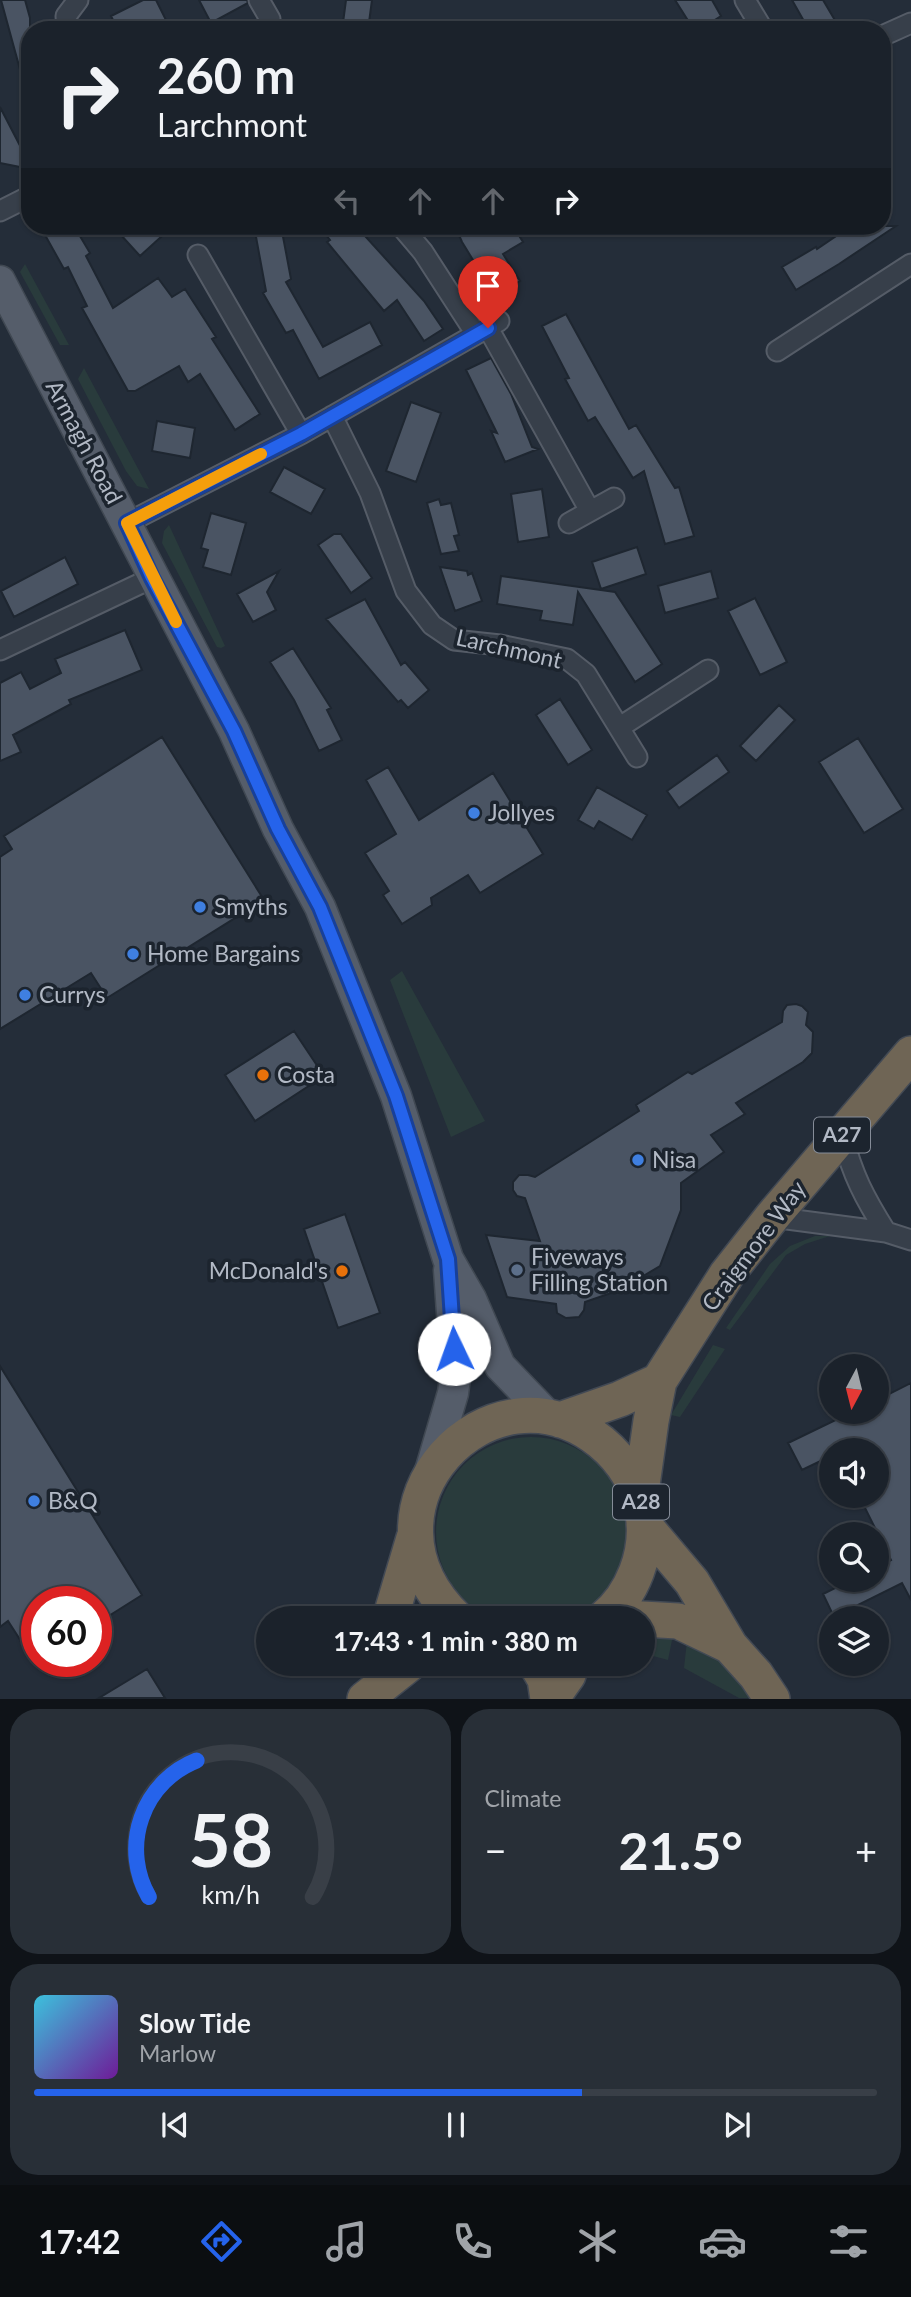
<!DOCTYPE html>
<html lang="en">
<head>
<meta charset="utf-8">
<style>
  body { margin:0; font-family:Lato,sans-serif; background:#282f37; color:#f1f3f6; height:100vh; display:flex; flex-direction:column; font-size:26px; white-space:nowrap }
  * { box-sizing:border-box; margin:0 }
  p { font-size:23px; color:#a0a4a9 }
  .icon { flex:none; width:38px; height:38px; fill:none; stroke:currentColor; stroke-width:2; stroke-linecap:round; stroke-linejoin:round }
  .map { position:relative; height:1699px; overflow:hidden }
  .panel { display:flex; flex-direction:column; gap:10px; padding:10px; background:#0f1318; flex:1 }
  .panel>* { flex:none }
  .hud { position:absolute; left:21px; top:21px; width:870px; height:214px; border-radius:28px; box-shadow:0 2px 5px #0004,0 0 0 2px #393f47; background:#1b222b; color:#f1f3f6; overflow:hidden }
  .needle { width:46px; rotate:187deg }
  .buttons { position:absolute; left:819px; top:1354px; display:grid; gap:14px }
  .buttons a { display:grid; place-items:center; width:70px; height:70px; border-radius:50%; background:#1b222b; box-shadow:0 2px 5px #0004,0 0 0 2px #393f47; font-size:35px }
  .speed { position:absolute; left:21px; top:1586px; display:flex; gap:14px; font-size:35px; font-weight:700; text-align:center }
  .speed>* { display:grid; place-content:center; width:91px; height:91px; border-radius:50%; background:#1b222b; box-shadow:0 2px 5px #0004,0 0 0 2px #393f47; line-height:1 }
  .speed .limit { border:10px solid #d22; background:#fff; color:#111 }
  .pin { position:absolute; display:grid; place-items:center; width:60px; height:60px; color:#fff; margin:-72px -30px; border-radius:50% 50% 50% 0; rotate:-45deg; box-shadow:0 0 7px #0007 }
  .pin .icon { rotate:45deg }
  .me { position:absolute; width:77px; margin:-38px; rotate:357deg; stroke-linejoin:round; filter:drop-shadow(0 0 5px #0008) }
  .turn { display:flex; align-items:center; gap:24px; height:147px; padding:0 21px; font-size:32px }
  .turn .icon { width:91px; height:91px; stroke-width:2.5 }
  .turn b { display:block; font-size:49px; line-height:60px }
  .lanes { display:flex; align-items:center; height:66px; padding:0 21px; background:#0003; justify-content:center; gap:35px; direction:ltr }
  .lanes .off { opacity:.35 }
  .big { font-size:52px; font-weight:700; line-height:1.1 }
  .panel .card { flex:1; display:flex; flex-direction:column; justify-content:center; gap:10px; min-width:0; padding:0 24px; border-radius:28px; background:#282f37 }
  .panel .dial { align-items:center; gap:0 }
  .dial svg { height:182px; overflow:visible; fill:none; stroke:#393f47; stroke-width:7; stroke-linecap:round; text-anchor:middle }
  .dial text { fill:#f1f3f6; stroke:none }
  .song { display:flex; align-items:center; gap:21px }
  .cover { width:84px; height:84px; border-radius:10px; background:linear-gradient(135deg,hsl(190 70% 55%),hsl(280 70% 35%)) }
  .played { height:7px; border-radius:4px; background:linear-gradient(90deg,#2563eb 65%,#393f47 65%) }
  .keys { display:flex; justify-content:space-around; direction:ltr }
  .heat { display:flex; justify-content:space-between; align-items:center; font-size:38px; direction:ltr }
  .panel .tiles { flex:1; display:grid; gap:10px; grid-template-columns:1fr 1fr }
  .card:last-child { grid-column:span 2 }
  .trip { position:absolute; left:256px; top:1606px; width:399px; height:70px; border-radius:35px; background:#1b222b; box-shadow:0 2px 5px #0004,0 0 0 2px #393f47; font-weight:700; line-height:70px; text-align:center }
  .menu { display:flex; height:112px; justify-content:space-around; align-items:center; background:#0b0e11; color:#a0a4a9 }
  .menu .icon { width:49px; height:49px }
  .menu .current { color:#2563eb }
  .menu b { font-size:32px; color:#f1f3f6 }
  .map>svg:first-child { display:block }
  .green { fill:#293b3c }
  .building { fill:#4a5463; stroke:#1e2630; stroke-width:2 }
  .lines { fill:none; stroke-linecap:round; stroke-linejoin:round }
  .street-casing { stroke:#555c67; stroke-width:23 }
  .primary-casing { stroke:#404852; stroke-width:33 }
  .highway-casing { stroke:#424954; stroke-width:38 }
  .street { stroke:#373f4a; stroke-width:19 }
  .primary { stroke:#555d6a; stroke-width:30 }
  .highway { stroke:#6f6555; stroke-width:35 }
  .route-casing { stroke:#184099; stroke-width:18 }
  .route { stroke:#2563eb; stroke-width:12 }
  .slow { stroke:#f59e0b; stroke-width:12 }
  .shop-dot { fill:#3f7fe0; stroke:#1c242e; stroke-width:2.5 }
  .food-dot { fill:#e8710a; stroke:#1c242e; stroke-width:2.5 }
  .service-dot { fill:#5c6f8a; stroke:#1c242e; stroke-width:2.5 }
  .labels { text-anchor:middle; stroke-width:7; stroke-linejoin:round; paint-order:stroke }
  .shield { fill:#1c242e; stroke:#858c98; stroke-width:2 }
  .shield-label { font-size:21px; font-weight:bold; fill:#b2b9c5 }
  .street-label { font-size:23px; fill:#b2b9c5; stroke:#1c242e }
  .poi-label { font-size:23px; fill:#b2b9c5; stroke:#1c242e; text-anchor:start }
</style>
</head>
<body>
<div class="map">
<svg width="911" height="1699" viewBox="0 0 911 1699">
  <rect width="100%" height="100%" fill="#242d39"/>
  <!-- green -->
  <path class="green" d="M25,264L69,345H60L20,272Z
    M84,368L149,489L137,486L126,471L78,379Z
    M169,525L225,646L221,648L217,647L162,543L164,531Z
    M402,971L485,1121L451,1137L390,980Z
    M815,1236H830L805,1244L786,1255L730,1330L726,1328L770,1264L790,1246Z
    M713,1345L725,1349L680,1417L671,1415Z
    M436 1532a95 95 0 1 1 190 0a95 95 0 1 1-190 0Z
    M673,1635L668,1660L642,1653V1636Z
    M687,1641L708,1647L756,1698H739L684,1668Z"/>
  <!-- building -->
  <path class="building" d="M1,0H25L30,18V83L24,84Z
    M143,0H156L167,22L152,30H118L111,16Z
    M199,0H247L248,3L211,23Z
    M346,0H372L368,30H342Z
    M675,0H712L721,16L699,30H694Z
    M792,0H823L836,22L822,30H809Z
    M0,107L30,165V169L0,163Z
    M40,226H74L90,253L86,256L113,308L158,278L172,297L185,289L216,337L212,339L260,414L235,430L200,374L188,382L179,366L135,391H128L82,308L87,306L68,267L64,269Z
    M129,226H173L140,256L120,234Z
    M254,226H281L291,279L286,282L323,347L370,322L382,345L319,379L293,330L286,333L263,293L266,291Z
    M319,226H356L424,301L443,329L424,341L397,300L384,311L327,242L330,240Z
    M455,226H513L523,242L503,254L520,281L495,296L462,242Z
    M851,226H896L839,264L796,290L782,267L816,247L817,249Z
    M566,314L629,429L636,425L675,488L679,487L694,536L665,544L644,471L633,478L595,417L588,421L565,379L569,378L542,326Z
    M491,358L511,394L532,447L538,449L505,462L491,431L497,433L466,370Z
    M411,402L441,413L416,482L386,471Z
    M157,421L195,428L190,458L152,451Z
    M284,467L325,489L311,514L270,492Z
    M542,489L549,537L518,542L511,494Z
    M439,499L441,505L451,503L459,535L454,536L459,551L441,554L427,503Z
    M211,513L246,523L231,575L203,567L208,550L201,548Z
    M334,534H341L372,578L351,593L318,545Z
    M637,547L646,574L601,589L592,562Z
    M65,557L78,584L14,617L1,591Z
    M440,567L467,571L468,575L472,573L482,601L455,611Z
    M279,571L267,592L276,610L253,622L237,594Z
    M711,571L718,598L665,613L658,586Z
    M501,576L615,592L662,664L635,682L578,592L573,625L540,620L542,611L497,604Z
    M755,598L787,662L760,675L728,611Z
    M365,599L401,665L405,662L429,690L408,708L401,700L398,702L326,619Z
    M125,630L142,670L69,700L71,704L13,735L21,752L0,761V683L21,672L30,689L61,673L55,659Z
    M293,648L331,708L327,710L342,740L319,751L294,700L270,662Z
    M560,699L592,750L568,765L536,715Z
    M779,705L795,720L756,761L740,746Z
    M162,737L264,900L107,998L91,973L0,1029V857L12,849L4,836Z
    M858,738L903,809L864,833L819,762Z
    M717,755L729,772L679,808L667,791Z
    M388,767L419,820L493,773L543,854L480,893L468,875L431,898L432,905L402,924L383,895L389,891L365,853L396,834L366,780Z
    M597,787L647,815L632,840L599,821L594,829L578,820Z
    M796,1004L802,1006L808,1012L806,1025L813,1032L812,1053L803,1062L736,1103L745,1114L711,1135L724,1152L681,1183V1210L660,1266L640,1278V1283L585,1302L584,1310L579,1317L566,1318L557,1313L556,1304L507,1297L486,1235L540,1241L525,1198L517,1196L513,1190V1182L519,1175H528L535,1177L639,1111L636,1105L688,1072L692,1074L782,1022L783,1011L787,1005Z
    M294,1031L324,1076L255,1121L225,1075Z
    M345,1214L380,1313L338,1328L304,1229Z
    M0,1366L142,1595L96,1624V1601H37V1666L8,1621L0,1627Z
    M911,1383V1600L902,1583L834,1617L823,1594L851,1580H877V1568L891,1560L859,1496H877V1451H831V1456L802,1470L788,1443L852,1412H877V1400Z
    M147,1669L165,1698H99Z"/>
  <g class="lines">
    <defs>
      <path id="street" d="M259,0L270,19
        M745,0L763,30
        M67,30L66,16L78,0
        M882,36L911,23
        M0,211L30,196
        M401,226L423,252L476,334
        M198,255L301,434
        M488,328L590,511
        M777,351L911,264
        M332,416L370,493L406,591L432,625L454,640L500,645L567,659L586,674L637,757
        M127,523L301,434L499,321
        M569,523L614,498
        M0,650L152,578
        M620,727L708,670
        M842,1135C853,1176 864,1197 886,1232
        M772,1217L886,1232L911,1240"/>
      <path id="primary" d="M0,281L234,731L278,829L320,907L396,1096L448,1259L471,1299L500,1366L550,1418
        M429,1475L453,1393L456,1370L449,1270"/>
      <path id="highway" d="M560,1420L620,1399L659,1381
        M640,1499L651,1421L659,1381L727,1274L772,1217L911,1054
        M644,1525L692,1582L730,1646L756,1675L772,1699
        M606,1617L678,1621L730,1646
        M390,1619L414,1538
        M457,1619C342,1509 491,1352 601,1442C624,1461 638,1485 643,1514C649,1552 633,1595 603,1619
        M536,1664L545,1679L548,1699
        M365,1699L409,1664
        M551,1699L568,1675L571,1664"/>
    </defs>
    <!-- street casing -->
    <use href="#street" class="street-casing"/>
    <!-- primary casing -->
    <use href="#primary" class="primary-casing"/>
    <!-- highway casing -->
    <use href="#highway" class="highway-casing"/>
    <!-- street -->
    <use href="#street" class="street"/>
    <!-- primary -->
    <use href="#primary" class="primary"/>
    <!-- highway -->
    <use href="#highway" class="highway"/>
  </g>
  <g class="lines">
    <defs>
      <path id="route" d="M454,1349L448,1259L396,1096L320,907L278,829L234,731L152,578L127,523L301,434L488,328"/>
    </defs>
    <!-- route casing -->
    <use href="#route" class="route-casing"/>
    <!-- route -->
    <use href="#route" class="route"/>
    <!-- slow -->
    <path class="slow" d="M176,622L127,523L261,454"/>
  </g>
  <!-- markers -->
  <g class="shop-dot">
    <circle cx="474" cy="813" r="7"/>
    <circle cx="200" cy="907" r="7"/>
    <circle cx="133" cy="954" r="7"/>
    <circle cx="25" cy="995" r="7"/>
    <circle cx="638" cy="1160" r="7"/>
    <circle cx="34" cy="1501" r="7"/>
  </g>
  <g class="food-dot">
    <circle cx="263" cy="1075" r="7"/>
    <circle cx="342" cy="1271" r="7"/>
  </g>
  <circle class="service-dot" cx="517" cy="1270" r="7"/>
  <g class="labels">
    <!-- shield labels -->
    <g class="shield">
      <rect x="814" y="1117.5" width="56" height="35" rx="5"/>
      <rect x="613" y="1484.5" width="56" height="35" rx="5"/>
    </g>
    <g class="shield-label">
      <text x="842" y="1142">A27</text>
      <text x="641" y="1509">A28</text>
    </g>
    <!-- street labels -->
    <g class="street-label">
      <text transform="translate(84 442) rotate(62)" y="8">Armagh Road</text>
      <text transform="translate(509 649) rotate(13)" y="8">Larchmont</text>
      <text transform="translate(754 1246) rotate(-53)" y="8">Craigmore Way</text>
    </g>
    <!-- poi labels -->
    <g class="poi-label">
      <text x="488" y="821">Jollyes</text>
      <text x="214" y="915">Smyths</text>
      <text x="147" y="962">Home Bargains</text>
      <text x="39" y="1003">Currys</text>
      <text x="277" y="1083">Costa</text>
      <text x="652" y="1168">Nisa</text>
      <text x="531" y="1265">Fiveways<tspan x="531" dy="26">Filling Station</tspan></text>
      <text x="328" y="1279" text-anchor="end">McDonald's</text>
      <text x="48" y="1509">B&amp;Q</text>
    </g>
  </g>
</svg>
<div class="buttons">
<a><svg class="needle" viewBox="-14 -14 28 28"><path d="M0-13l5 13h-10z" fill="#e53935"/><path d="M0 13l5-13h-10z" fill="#a0a4a9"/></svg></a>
<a><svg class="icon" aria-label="sound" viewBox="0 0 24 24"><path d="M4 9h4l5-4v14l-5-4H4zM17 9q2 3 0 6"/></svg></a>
<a><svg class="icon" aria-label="search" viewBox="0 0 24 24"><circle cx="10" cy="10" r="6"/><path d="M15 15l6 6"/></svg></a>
<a><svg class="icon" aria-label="layers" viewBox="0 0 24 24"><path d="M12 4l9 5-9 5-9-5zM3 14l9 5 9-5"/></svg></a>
</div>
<div class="speed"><div class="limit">60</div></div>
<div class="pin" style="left:488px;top:328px;background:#d93025"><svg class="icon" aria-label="arrive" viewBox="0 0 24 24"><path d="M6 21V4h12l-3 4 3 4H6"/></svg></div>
<svg class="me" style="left:454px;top:1349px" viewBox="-20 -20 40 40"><circle r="19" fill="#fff"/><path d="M0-13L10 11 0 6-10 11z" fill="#2563eb"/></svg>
<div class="trip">17:43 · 1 min · 380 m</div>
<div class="hud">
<div class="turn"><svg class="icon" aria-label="right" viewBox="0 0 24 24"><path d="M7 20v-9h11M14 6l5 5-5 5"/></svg><div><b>260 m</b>Larchmont</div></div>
<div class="lanes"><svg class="icon off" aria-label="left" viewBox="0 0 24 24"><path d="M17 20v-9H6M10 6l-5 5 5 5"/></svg><svg class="icon off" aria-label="ahead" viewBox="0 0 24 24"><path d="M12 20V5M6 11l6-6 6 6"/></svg><svg class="icon off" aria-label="ahead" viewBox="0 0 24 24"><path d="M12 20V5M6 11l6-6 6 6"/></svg><svg class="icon" aria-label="right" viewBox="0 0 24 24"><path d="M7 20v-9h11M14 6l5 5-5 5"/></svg></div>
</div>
</div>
<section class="panel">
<div class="tiles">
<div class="card dial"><svg viewBox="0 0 100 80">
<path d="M14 69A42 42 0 1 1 86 69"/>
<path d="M14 69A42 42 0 0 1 35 9" stroke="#2563eb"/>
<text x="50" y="56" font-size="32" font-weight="700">58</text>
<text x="50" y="72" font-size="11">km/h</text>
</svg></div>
<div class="card"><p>Climate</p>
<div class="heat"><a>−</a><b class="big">21.5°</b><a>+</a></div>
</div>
<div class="card">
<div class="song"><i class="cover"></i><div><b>Slow Tide</b><p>Marlow</p></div></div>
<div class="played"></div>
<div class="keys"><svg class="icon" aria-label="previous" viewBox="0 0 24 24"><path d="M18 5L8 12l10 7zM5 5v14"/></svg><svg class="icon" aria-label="pause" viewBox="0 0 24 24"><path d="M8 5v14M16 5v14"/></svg><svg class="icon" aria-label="next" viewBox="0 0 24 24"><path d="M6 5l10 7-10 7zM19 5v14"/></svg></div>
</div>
</div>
</section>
<nav class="menu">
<b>17:42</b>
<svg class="icon current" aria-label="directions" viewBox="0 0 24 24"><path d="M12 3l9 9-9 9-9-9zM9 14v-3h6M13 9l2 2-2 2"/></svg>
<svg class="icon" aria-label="music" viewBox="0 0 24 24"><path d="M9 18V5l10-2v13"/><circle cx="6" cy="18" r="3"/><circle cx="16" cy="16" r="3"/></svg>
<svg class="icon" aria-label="phone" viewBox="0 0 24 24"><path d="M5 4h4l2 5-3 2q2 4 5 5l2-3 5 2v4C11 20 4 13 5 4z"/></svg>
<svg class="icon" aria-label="climate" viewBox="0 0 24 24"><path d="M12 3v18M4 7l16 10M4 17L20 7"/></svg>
<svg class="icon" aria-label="car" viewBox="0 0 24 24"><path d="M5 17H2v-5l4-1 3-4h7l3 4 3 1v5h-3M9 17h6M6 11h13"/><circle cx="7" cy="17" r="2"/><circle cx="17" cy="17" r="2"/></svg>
<svg class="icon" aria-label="filters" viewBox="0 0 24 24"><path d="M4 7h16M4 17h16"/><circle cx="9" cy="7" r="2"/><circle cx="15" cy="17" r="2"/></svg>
</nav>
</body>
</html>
